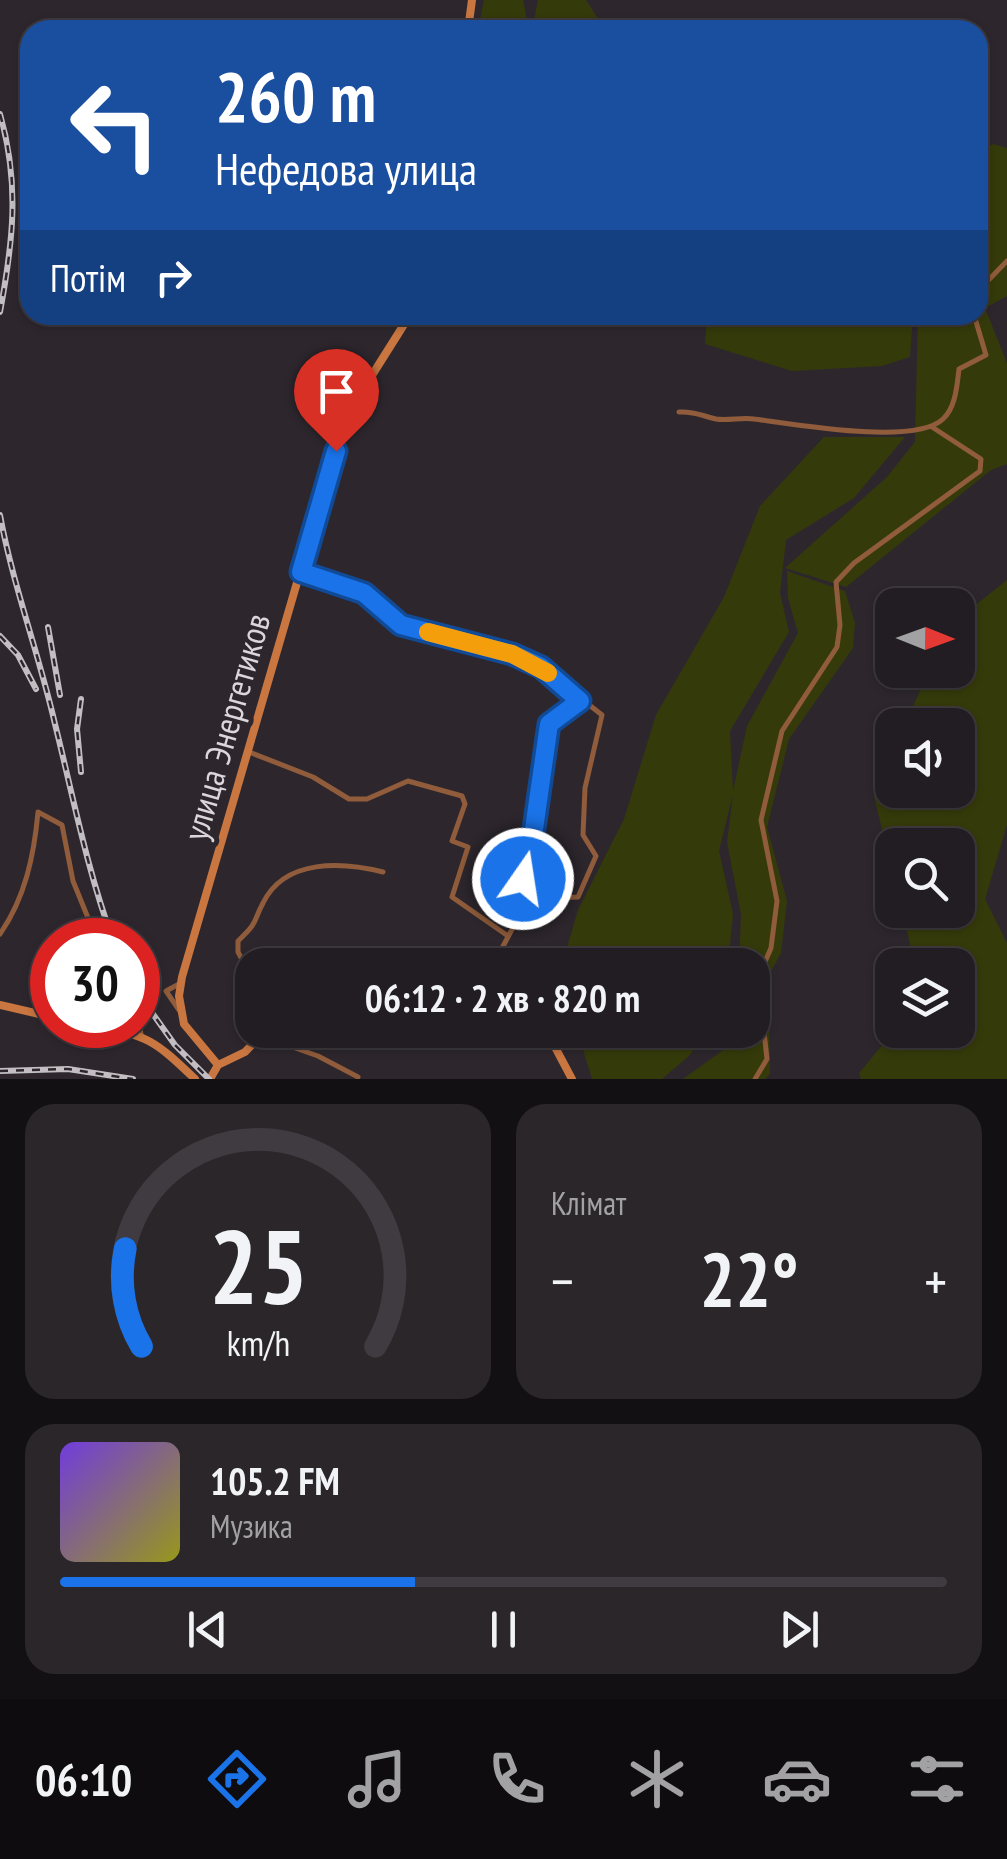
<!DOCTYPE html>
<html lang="uk">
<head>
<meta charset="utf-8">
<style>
  body { margin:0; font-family:"PT Sans Narrow",sans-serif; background:#2a262a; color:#f1f3f6; height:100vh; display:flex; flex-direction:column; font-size:38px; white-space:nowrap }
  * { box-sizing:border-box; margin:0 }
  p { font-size:32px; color:#a2a2a5 }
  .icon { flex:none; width:55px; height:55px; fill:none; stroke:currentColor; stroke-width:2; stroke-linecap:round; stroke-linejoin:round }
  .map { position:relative; height:1079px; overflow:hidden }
  .drawer { display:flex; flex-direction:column; gap:25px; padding:25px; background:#131013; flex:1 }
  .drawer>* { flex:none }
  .banner { position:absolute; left:20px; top:20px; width:968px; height:305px; border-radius:30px; box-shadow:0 2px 8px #0004,0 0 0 2px #3f3b40; background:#1a4fa0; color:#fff; overflow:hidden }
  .needle { width:65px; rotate:91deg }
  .controls { position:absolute; left:875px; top:588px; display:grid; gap:20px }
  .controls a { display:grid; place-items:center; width:100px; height:100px; border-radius:20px; background:#221d22; box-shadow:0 2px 8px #0004,0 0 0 2px #3f3b40; font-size:50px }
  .speed { position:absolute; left:30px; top:918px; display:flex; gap:20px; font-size:50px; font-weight:700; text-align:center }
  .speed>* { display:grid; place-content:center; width:130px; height:130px; border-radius:50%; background:#221d22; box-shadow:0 2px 8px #0004,0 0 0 2px #3f3b40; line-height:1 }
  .speed .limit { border:15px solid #d22; background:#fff; color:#111 }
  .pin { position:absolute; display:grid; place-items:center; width:85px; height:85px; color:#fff; margin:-102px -42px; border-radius:50% 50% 50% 0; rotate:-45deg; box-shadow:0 0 10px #0007 }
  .pin .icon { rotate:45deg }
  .me { position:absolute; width:110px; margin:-55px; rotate:13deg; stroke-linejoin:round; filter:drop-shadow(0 0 8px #0008) }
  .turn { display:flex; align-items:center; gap:35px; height:210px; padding:0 30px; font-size:45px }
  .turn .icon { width:130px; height:130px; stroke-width:2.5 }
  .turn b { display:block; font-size:70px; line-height:85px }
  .then { display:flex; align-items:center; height:95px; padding:0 30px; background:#0003; gap:20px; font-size:38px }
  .big { font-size:75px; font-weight:700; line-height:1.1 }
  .drawer .card { flex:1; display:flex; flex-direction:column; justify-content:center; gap:15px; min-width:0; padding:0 35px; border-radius:30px; background:#2a262a }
  .drawer .dial { align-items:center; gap:0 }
  .dial svg { height:260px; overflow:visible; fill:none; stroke:#3f3b40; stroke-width:7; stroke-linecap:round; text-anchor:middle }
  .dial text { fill:#f1f3f6; stroke:none }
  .song { display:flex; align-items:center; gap:30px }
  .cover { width:120px; height:120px; border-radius:15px; background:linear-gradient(135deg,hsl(260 70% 55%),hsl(60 70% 35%)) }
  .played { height:10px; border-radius:5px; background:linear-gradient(90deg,#1a73e8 40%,#3f3b40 40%) }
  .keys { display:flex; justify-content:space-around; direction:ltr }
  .heat { display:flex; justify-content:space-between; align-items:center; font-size:55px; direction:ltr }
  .drawer .tiles { flex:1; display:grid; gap:25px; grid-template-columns:1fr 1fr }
  .card:last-child { grid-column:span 2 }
  .trip { position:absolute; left:235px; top:948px; width:535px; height:100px; border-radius:30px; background:#221d22; box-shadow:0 2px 8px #0004,0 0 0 2px #3f3b40; font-weight:700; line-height:100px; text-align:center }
  .dock { display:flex; height:160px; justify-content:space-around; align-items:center; background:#0e0c0e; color:#a2a2a5 }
  .dock .icon { width:70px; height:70px }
  .dock .active { color:#1a73e8 }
  .dock b { font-size:45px; color:#f1f3f6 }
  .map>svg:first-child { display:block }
  .green { fill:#353a0b }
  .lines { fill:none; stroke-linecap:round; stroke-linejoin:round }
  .minor { stroke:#905c3b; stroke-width:5 }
  .secondary { stroke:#c97640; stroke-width:8 }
  .rail-casing { stroke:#c2bec2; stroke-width:6 }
  .rail { stroke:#2d272d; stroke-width:2.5; stroke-dasharray:8; stroke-linecap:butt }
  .route-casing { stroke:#114b97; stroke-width:25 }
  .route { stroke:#1a73e8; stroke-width:18 }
  .slow { stroke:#f59e0b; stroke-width:18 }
  .labels { text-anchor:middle; stroke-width:10; stroke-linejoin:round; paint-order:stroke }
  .street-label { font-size:35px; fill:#dad6da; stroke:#2d272d }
</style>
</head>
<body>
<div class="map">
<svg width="1007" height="1079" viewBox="0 0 1007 1079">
  <rect width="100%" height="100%" fill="#2d272d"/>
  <!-- green -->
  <path class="green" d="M484,0H523L529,30H478Z
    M538,0H586L605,30H532Z
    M993,144L1007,148V296L985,308L1007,363V464L991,470L846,587L785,568L887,477L915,442L918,315H978V153Z
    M707,315H913L910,357L882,366L792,371L705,344Z
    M824,437H905L854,498L786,540L780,593L789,632L730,731L733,791L747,726L798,633L788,598L787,571L845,591L855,623L853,648L789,739L767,827L787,901L781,953L769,975L770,1074L765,1079H683L733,1043L734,1030H752V965H739L741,914L727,842L733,794L719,851L733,914L728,965H562L578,910L624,819L656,715L724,597L760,506Z
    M1007,580V825L985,899L1007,943V1079H861L859,1073L895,1030H958V965H915L902,910H958V845H892V871L874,796L892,754V790H958V725H905L929,670H958V619Z
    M577,1030H708L689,1056L662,1079H592Z"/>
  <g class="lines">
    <!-- minor -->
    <path class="minor" d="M978,291L1007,261
      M679,412C695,411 702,416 716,419C728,421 742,417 754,419C793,424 915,446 943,419C956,407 957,385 959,369L986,355L974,315
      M301,572L364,593L401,625L512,653L541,667L602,715L585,788L583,835L596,856L578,897L539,899L517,920
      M249,752L313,777L349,799H367L408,781L462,796L465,804L452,841L468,847L452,897L508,936
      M0,934C25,898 34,856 38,812L62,825L73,881L97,940
      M493,965L517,920L521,857L533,837L549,724L579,702
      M252,978L238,952V941C259,921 252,924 263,903C285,858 343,862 383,872
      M179,1010L166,991L181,983
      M138,1019L141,1034
      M261,1036L318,1056L358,1077
      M755,1079L767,1059L758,978L771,948L777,901L761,820L782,731L837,647L840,625L836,582L854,563L980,471L981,459L932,427"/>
    <!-- secondary -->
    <path class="secondary" d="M468,30L472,0
      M363,965L394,960L480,965
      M0,1005L52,1017
      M93,1025C149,1036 154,1040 195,1079
      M546,1030L572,1079
      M218,1065L184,1024L179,996L182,977L345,418L410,315
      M218,1065L245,1052L266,1030
      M210,1079L218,1065"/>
    <defs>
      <path id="rail" d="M0,114C20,184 13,242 0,312
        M0,515C13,586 39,654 55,724C73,796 87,870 113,940
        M48,627L60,695
        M0,636L18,655L36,689
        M81,772L77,729L81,699
        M138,993L175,1045L209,1079
        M0,1071L68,1069L133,1079"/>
    </defs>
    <!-- rail casing -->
    <use href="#rail" class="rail-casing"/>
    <!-- rail -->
    <use href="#rail" class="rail"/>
  </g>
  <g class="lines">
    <defs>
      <path id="route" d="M336,451L301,572L364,593L401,625L512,654L541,667L580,701L549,724L533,836L521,857L523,879"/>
    </defs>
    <!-- route casing -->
    <use href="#route" class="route-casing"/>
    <!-- route -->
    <use href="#route" class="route"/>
    <!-- slow -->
    <path class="slow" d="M428,632L512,654L548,673"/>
  </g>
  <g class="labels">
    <!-- street labels -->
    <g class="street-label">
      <text transform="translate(227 727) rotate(-74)" y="12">улица Энергетиков</text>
    </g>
  </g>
</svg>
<div class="controls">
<a><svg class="needle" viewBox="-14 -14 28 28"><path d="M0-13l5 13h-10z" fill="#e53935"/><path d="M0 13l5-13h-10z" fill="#a2a2a5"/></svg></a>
<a><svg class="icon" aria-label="sound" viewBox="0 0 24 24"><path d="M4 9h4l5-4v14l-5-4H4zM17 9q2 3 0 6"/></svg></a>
<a><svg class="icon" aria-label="search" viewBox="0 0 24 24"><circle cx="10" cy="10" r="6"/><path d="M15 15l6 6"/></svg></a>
<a><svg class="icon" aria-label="layers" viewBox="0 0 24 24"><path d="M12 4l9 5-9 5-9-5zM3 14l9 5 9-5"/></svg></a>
</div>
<div class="speed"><div class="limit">30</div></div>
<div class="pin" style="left:336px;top:451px;background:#d93025"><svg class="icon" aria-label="arrive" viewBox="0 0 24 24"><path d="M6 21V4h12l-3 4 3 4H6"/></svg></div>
<svg class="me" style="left:523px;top:879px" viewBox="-20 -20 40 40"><circle r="17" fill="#1a73e8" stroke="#fff" stroke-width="3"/><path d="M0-11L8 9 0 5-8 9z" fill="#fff"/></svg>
<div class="trip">06:12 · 2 хв · 820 m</div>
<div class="banner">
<div class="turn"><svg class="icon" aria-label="left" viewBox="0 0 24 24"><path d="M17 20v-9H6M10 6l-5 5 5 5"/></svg><div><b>260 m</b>Нефедова улица</div></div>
<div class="then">Потім<svg class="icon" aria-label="right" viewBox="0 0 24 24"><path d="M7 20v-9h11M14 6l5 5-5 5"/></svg></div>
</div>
</div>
<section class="drawer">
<div class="tiles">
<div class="card dial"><svg viewBox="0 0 100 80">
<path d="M14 69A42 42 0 1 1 86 69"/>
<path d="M14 69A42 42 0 0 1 9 39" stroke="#1a73e8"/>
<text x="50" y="56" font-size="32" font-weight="700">25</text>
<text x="50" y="72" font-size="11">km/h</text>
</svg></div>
<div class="card"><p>Клімат</p>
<div class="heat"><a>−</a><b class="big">22°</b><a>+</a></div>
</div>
<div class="card">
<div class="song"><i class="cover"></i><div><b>105.2 FM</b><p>Музика</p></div></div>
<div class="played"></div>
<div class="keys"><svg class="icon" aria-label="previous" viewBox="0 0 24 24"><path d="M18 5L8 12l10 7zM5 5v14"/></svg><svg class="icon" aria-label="pause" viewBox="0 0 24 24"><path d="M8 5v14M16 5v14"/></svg><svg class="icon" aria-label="next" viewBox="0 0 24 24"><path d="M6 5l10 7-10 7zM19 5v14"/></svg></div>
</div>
</div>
</section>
<nav class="dock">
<b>06:10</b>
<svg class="icon active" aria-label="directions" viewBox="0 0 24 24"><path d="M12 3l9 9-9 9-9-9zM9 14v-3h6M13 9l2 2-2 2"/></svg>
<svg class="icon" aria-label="music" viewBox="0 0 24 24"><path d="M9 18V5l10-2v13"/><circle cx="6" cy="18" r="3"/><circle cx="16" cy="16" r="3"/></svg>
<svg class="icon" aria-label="phone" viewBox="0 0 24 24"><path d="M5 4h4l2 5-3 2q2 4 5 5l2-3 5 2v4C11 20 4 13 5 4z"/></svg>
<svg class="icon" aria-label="climate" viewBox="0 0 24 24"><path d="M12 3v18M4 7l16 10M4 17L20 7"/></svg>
<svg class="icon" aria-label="car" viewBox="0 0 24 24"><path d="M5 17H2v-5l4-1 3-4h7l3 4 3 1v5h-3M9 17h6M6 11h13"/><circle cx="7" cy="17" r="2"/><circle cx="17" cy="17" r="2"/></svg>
<svg class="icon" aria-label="filters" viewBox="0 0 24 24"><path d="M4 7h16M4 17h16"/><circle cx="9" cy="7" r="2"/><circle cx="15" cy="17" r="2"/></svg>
</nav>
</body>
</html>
